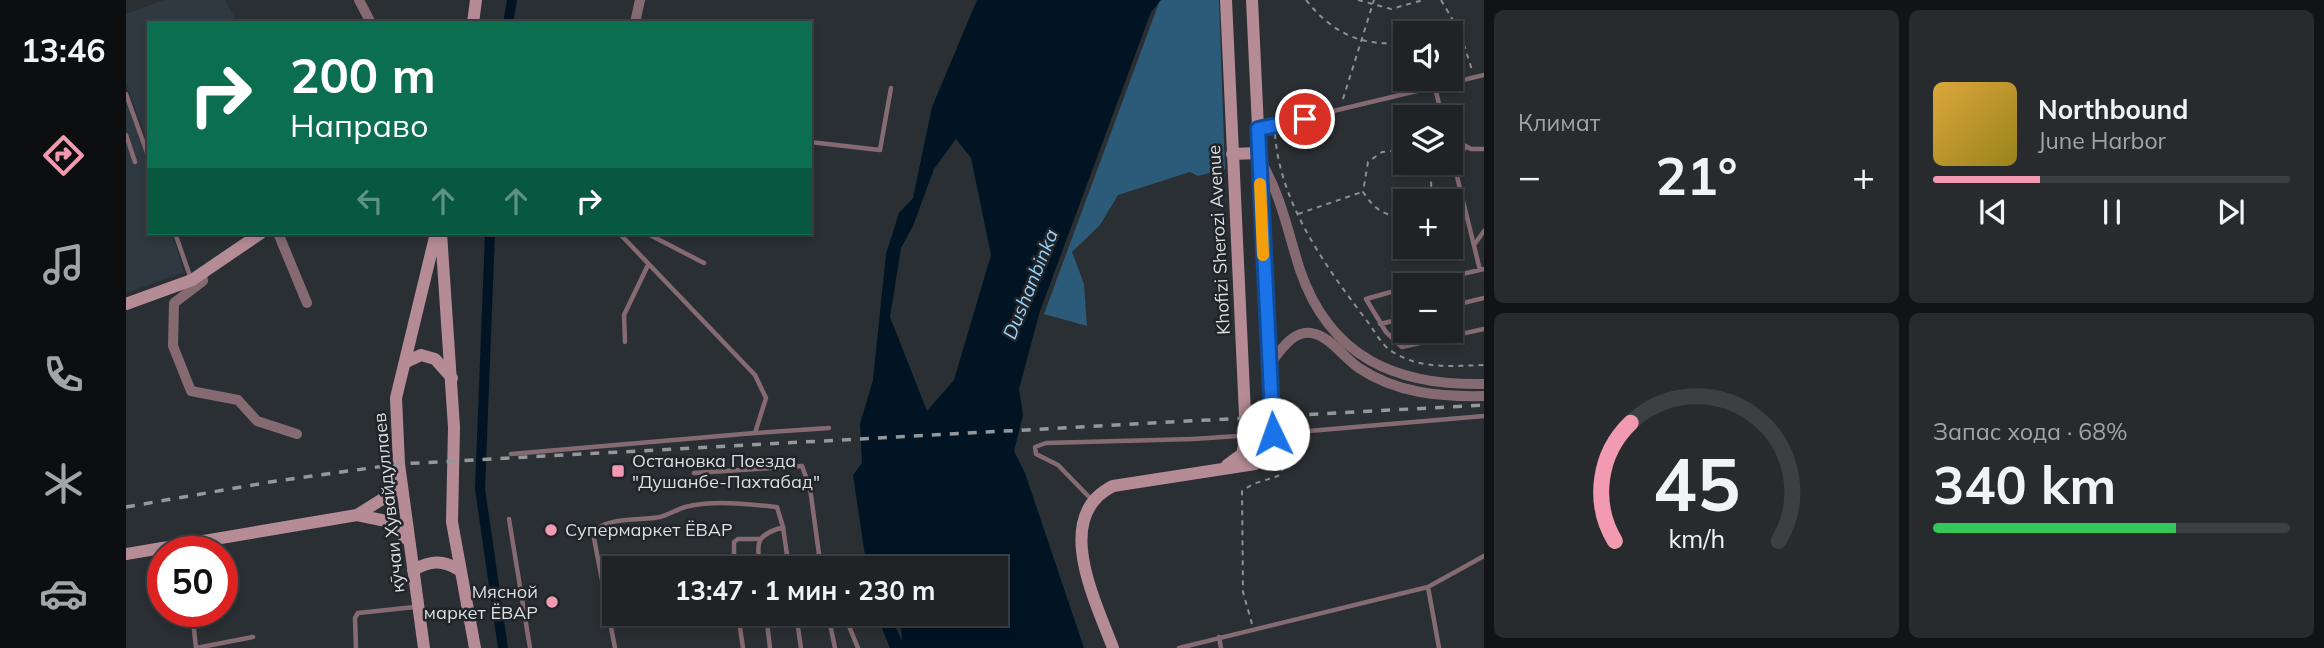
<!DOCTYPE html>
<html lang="ru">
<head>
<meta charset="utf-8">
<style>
  body { margin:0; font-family:Mulish,sans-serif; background:#282b2e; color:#f1f3f6; height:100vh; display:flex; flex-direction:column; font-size:26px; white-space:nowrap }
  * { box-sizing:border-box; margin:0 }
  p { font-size:23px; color:#a2a4a7 }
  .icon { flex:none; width:38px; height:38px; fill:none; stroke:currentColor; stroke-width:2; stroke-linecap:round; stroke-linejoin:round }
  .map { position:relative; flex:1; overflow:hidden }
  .panel { display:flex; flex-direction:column; gap:10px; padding:10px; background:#121315; width:840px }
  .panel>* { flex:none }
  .hud { position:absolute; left:21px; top:21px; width:665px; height:214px; border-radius:0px; box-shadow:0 4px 10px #0003,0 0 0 2px #3d4043; background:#0b6e4f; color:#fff; overflow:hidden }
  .tools { position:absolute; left:1267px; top:21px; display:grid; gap:14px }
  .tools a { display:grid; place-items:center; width:70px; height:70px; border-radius:0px; background:#202326; box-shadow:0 4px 10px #0003,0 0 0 2px #3d4043; font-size:35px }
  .speed { position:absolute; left:21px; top:536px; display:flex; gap:14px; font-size:35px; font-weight:700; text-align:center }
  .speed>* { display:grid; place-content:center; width:91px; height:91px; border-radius:50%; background:#202326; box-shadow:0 4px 10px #0003,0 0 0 2px #3d4043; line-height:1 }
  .speed .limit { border:10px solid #d22; background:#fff; color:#111 }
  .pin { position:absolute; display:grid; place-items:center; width:60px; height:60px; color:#fff; margin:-30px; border:4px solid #fff; border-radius:50%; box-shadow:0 2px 7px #0007 }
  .me { position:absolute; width:77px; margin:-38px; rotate:357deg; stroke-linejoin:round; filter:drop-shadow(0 0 5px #0008) }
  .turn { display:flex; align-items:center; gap:24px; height:147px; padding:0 28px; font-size:32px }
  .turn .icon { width:91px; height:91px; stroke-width:2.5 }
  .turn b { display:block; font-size:49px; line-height:60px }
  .lanes { display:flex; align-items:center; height:66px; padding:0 28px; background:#0003; justify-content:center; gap:35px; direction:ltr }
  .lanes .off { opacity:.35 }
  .big { font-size:52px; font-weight:700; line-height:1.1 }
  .panel .card { flex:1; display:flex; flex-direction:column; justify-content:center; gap:10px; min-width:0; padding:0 24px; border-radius:10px; background:#282b2e }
  .panel .dial { align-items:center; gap:0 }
  .dial svg { height:182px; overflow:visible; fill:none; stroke:#3d4043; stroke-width:7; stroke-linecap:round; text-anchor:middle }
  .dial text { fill:#f1f3f6; stroke:none }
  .song { display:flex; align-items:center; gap:21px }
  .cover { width:84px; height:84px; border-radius:10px; background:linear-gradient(135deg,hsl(40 70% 55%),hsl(50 70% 35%)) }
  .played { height:7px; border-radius:4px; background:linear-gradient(90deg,#f19ab1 30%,#3d4043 30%) }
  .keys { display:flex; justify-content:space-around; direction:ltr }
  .heat { display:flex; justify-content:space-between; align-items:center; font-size:38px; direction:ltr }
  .charge { height:10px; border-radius:5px; background:linear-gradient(90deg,#34c759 68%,#3d4043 0) }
  .panel .tiles { flex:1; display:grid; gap:10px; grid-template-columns:repeat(2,1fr) }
  .trip { position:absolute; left:476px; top:556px; width:406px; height:70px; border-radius:0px; background:#202326; box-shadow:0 4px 10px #0003,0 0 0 2px #3d4043; font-weight:700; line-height:70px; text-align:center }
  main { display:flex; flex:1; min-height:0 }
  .tab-bar { display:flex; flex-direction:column; width:126px; justify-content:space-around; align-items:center; background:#0d0e0f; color:#a2a4a7 }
  .tab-bar .icon { width:49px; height:49px }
  .tab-bar .current { color:#f19ab1 }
  .tab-bar b { font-size:32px; color:#f1f3f6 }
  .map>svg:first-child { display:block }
  .built { fill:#2f3941 }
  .green { fill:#2b5b79 }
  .water { fill:#001424; fill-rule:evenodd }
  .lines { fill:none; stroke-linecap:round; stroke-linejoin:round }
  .canal { stroke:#001424; stroke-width:10 }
  .path { stroke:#8b8f92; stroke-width:2; stroke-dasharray:5 5; stroke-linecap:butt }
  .lane { stroke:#856b71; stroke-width:4.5 }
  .street { stroke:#856b71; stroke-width:10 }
  .secondary { stroke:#b58c96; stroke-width:12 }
  .rail { stroke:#95989b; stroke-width:3.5; stroke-dasharray:9 9; stroke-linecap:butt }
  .lane-bridge { stroke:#856b71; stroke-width:4.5 }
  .route-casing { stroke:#114b97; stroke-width:18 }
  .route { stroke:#1a73e8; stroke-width:12 }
  .slow { stroke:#f59e0b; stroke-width:12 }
  .poi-dot { fill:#f19ab1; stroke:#212529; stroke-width:2.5 }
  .labels { text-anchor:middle; stroke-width:5; stroke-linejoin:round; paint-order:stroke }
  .street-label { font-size:18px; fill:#dcdfe1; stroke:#212529 }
  .poi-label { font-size:18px; fill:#dcdfe1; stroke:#212529; text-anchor:start }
  .water-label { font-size:19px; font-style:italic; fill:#96d2fb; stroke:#212529 }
</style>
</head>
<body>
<main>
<nav class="tab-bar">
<b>13:46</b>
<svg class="icon current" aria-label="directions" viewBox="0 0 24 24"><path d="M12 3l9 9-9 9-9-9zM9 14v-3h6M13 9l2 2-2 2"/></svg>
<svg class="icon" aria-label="music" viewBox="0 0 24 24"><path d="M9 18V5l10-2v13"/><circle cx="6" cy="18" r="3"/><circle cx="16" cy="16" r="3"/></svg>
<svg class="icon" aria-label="phone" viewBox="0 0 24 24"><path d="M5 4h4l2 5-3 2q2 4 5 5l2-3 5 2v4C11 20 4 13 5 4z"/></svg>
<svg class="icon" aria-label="climate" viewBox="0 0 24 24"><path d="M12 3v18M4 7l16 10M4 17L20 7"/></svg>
<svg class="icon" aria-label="car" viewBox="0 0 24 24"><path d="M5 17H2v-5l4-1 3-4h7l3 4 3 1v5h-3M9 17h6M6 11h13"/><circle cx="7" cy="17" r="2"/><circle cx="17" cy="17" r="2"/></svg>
</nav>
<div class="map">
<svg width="1358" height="648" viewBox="0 0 1358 648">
  <rect width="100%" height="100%" fill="#2a2f33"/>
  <!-- built -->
  <path class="built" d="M38,0H99L112,23H23V147L0,82V14Z
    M0,95L23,164V233H45L58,272L0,293Z"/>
  <!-- green -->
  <path class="green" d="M1034,0H1093L1099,169L1072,176L1064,172L992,195L974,225L946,252L958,284L961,326L918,314Z"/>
  <!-- water -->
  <path class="water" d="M851,0H1035L1025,12L914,311L893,389L897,415L888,451L899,473L958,648H764L750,614H763L776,641L774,614H870V569H741L727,475L736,463L734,424L747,380L760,254L773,213L787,198L806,107ZM830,139L845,158L865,255L828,380L801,411L764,317L775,248L787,226L808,169Z"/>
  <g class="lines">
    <!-- canal -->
    <path class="canal" d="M382,23L386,0
      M364,233L354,489L377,648"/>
    <!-- path -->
    <path class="path" d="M1180,0C1206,33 1237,48 1279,42
      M1232,0L1265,9L1297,0
      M1315,0L1334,32L1346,70
      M1309,33L1328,20
      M1217,99L1248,0
      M1149,134C1154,204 1200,267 1241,321C1248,330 1255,344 1264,350C1292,370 1326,366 1358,365
      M1279,150L1256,152L1242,162L1237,192C1248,208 1258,218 1279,215
      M1298,163C1305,175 1309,188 1300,201
      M1172,214L1236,192
      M1126,624L1117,592L1116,491L1127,484L1152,476L1178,438"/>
    <!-- lane -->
    <path class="lane" d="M1309,87L1316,117
      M0,94L23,158
      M1132,129L1358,75
      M0,135L9,162
      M1325,138L1345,149H1358
      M684,142L754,150L765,88
      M1325,152L1354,270
      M1327,160L1340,147
      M49,233L65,279
      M520,233L578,263
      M1348,245L1358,231
      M1290,285L1358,269
      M1279,288L1240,299L1260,332L1276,347L1358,329
      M1325,306L1358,298
      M1254,324L1279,318
      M499,342L498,315L522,265
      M1171,432L1358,416
      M629,433L703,428
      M385,454L629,433L640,398L629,375L493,233
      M568,473L676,466L684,488L695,569
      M966,500L932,465L910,454L909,447L920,443L1067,439
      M383,519L404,648
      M608,569V542L612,539H633
      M634,569C631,541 629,536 657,527
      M1302,587L1313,648
      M66,611L70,648
      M612,614L617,648
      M640,614L644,648
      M670,614L675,648
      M702,614L709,648
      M718,614L732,648
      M1093,637L1095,648
      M70,648L127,637
      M230,648L229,618L232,613L289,607
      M489,648L467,533C480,516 515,521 534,517C542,515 550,510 559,507C587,500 622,504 651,507L657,527L663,569
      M1053,648L1302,587L1358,556"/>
    <!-- street -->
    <path class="street" d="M233,0L245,23
      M509,23L514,0
      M1134,160C1155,194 1162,233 1174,270C1204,358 1271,386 1358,384
      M152,233L181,303
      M76,273L77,281L48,303L47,346L65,391L112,400L131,421L171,434
      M1143,365C1154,352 1165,331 1185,333C1203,335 1218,358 1233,368C1270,393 1314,397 1358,396"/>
    <!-- secondary -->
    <path class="secondary" d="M1100,0L1120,437L1116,454L1101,465
      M347,23L350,0
      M1106,154L1132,153
      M315,233L328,427L326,522L349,648
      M0,304L66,280L135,233
      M280,362L295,355L309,359L326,378
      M231,515L260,521L283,541
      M0,554L231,515L266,493L272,471
      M287,570C304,561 316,559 333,570
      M298,648L273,464L270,398L310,233
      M987,648C969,600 926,516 987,486L1129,464L1142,457L1147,446L1126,0"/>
    <!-- rail -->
    <path class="rail" d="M0,507L144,482L273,464L1358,405"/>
    <!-- lane-bridge -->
    <path class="lane-bridge" d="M1067,439L1171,432"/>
  </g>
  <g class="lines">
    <defs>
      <path id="route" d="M1147,434L1132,129L1179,119"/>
    </defs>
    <!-- route casing -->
    <use href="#route" class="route-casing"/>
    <!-- route -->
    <use href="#route" class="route"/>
    <!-- slow -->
    <path class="slow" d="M1134,184L1137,255"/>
  </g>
  <!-- markers -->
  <g class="poi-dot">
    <rect x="485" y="464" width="14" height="14" rx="3.5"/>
    <circle cx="425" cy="530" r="7"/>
    <circle cx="426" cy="602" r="7"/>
  </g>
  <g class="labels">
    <!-- street labels -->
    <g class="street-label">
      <text transform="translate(1093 240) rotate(-93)" y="6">Khofizi Sherozi Avenue</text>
      <text transform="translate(263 503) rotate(-96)" y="6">кӯчаи Хувайдуллаев</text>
    </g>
    <!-- poi labels -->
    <g class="poi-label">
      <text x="506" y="467">Остановка Поезда<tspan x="506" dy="21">"Душанбе-Пахтабад"</tspan></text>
      <text x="439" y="536">Супермаркет ЁВАР</text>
      <text x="412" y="598" text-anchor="end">Мясной<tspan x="412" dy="21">маркет ЁВАР</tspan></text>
    </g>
    <!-- water labels -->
    <g class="water-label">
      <text transform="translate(904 284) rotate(-68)" y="7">Dushanbinka</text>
    </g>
  </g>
</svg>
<div class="tools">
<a><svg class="icon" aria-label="sound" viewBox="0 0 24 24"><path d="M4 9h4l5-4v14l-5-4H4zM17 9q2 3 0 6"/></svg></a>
<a><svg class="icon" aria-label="layers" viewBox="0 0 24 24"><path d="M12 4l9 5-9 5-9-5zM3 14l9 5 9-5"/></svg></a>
<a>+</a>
<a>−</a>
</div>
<div class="speed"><div class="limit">50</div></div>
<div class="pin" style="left:1179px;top:119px;background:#d93025"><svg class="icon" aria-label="arrive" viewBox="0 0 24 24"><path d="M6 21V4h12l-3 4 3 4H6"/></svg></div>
<svg class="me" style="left:1147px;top:434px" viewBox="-20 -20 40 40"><circle r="19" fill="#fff"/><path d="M0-13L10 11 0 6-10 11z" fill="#1a73e8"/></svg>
<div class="trip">13:47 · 1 мин · 230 m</div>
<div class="hud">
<div class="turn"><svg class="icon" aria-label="right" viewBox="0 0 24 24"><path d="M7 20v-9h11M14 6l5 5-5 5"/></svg><div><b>200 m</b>Направо</div></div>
<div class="lanes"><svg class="icon off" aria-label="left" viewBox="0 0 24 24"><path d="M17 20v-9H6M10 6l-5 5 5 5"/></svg><svg class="icon off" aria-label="ahead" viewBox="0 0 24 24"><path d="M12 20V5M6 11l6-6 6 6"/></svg><svg class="icon off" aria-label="ahead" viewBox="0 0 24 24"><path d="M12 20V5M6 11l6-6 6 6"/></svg><svg class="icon" aria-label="right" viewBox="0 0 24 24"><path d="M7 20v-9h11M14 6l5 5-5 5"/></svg></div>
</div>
</div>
<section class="panel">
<div class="tiles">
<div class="card"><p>Климат</p>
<div class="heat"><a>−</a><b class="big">21°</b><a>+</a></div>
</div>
<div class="card">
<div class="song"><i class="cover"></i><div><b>Northbound</b><p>June Harbor</p></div></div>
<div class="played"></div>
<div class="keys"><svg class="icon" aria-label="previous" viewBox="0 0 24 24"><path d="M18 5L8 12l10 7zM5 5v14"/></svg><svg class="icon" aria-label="pause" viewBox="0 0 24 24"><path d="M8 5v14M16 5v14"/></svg><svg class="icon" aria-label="next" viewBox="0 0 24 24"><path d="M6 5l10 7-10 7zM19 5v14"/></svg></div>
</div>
<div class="card dial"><svg viewBox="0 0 100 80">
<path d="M14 69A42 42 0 1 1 86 69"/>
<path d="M14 69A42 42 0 0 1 21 17" stroke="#f19ab1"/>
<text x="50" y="56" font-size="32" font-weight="700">45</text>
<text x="50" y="72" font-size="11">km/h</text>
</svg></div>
<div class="card"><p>Запас хода · 68%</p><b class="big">340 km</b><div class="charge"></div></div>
</div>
</section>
</main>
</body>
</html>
